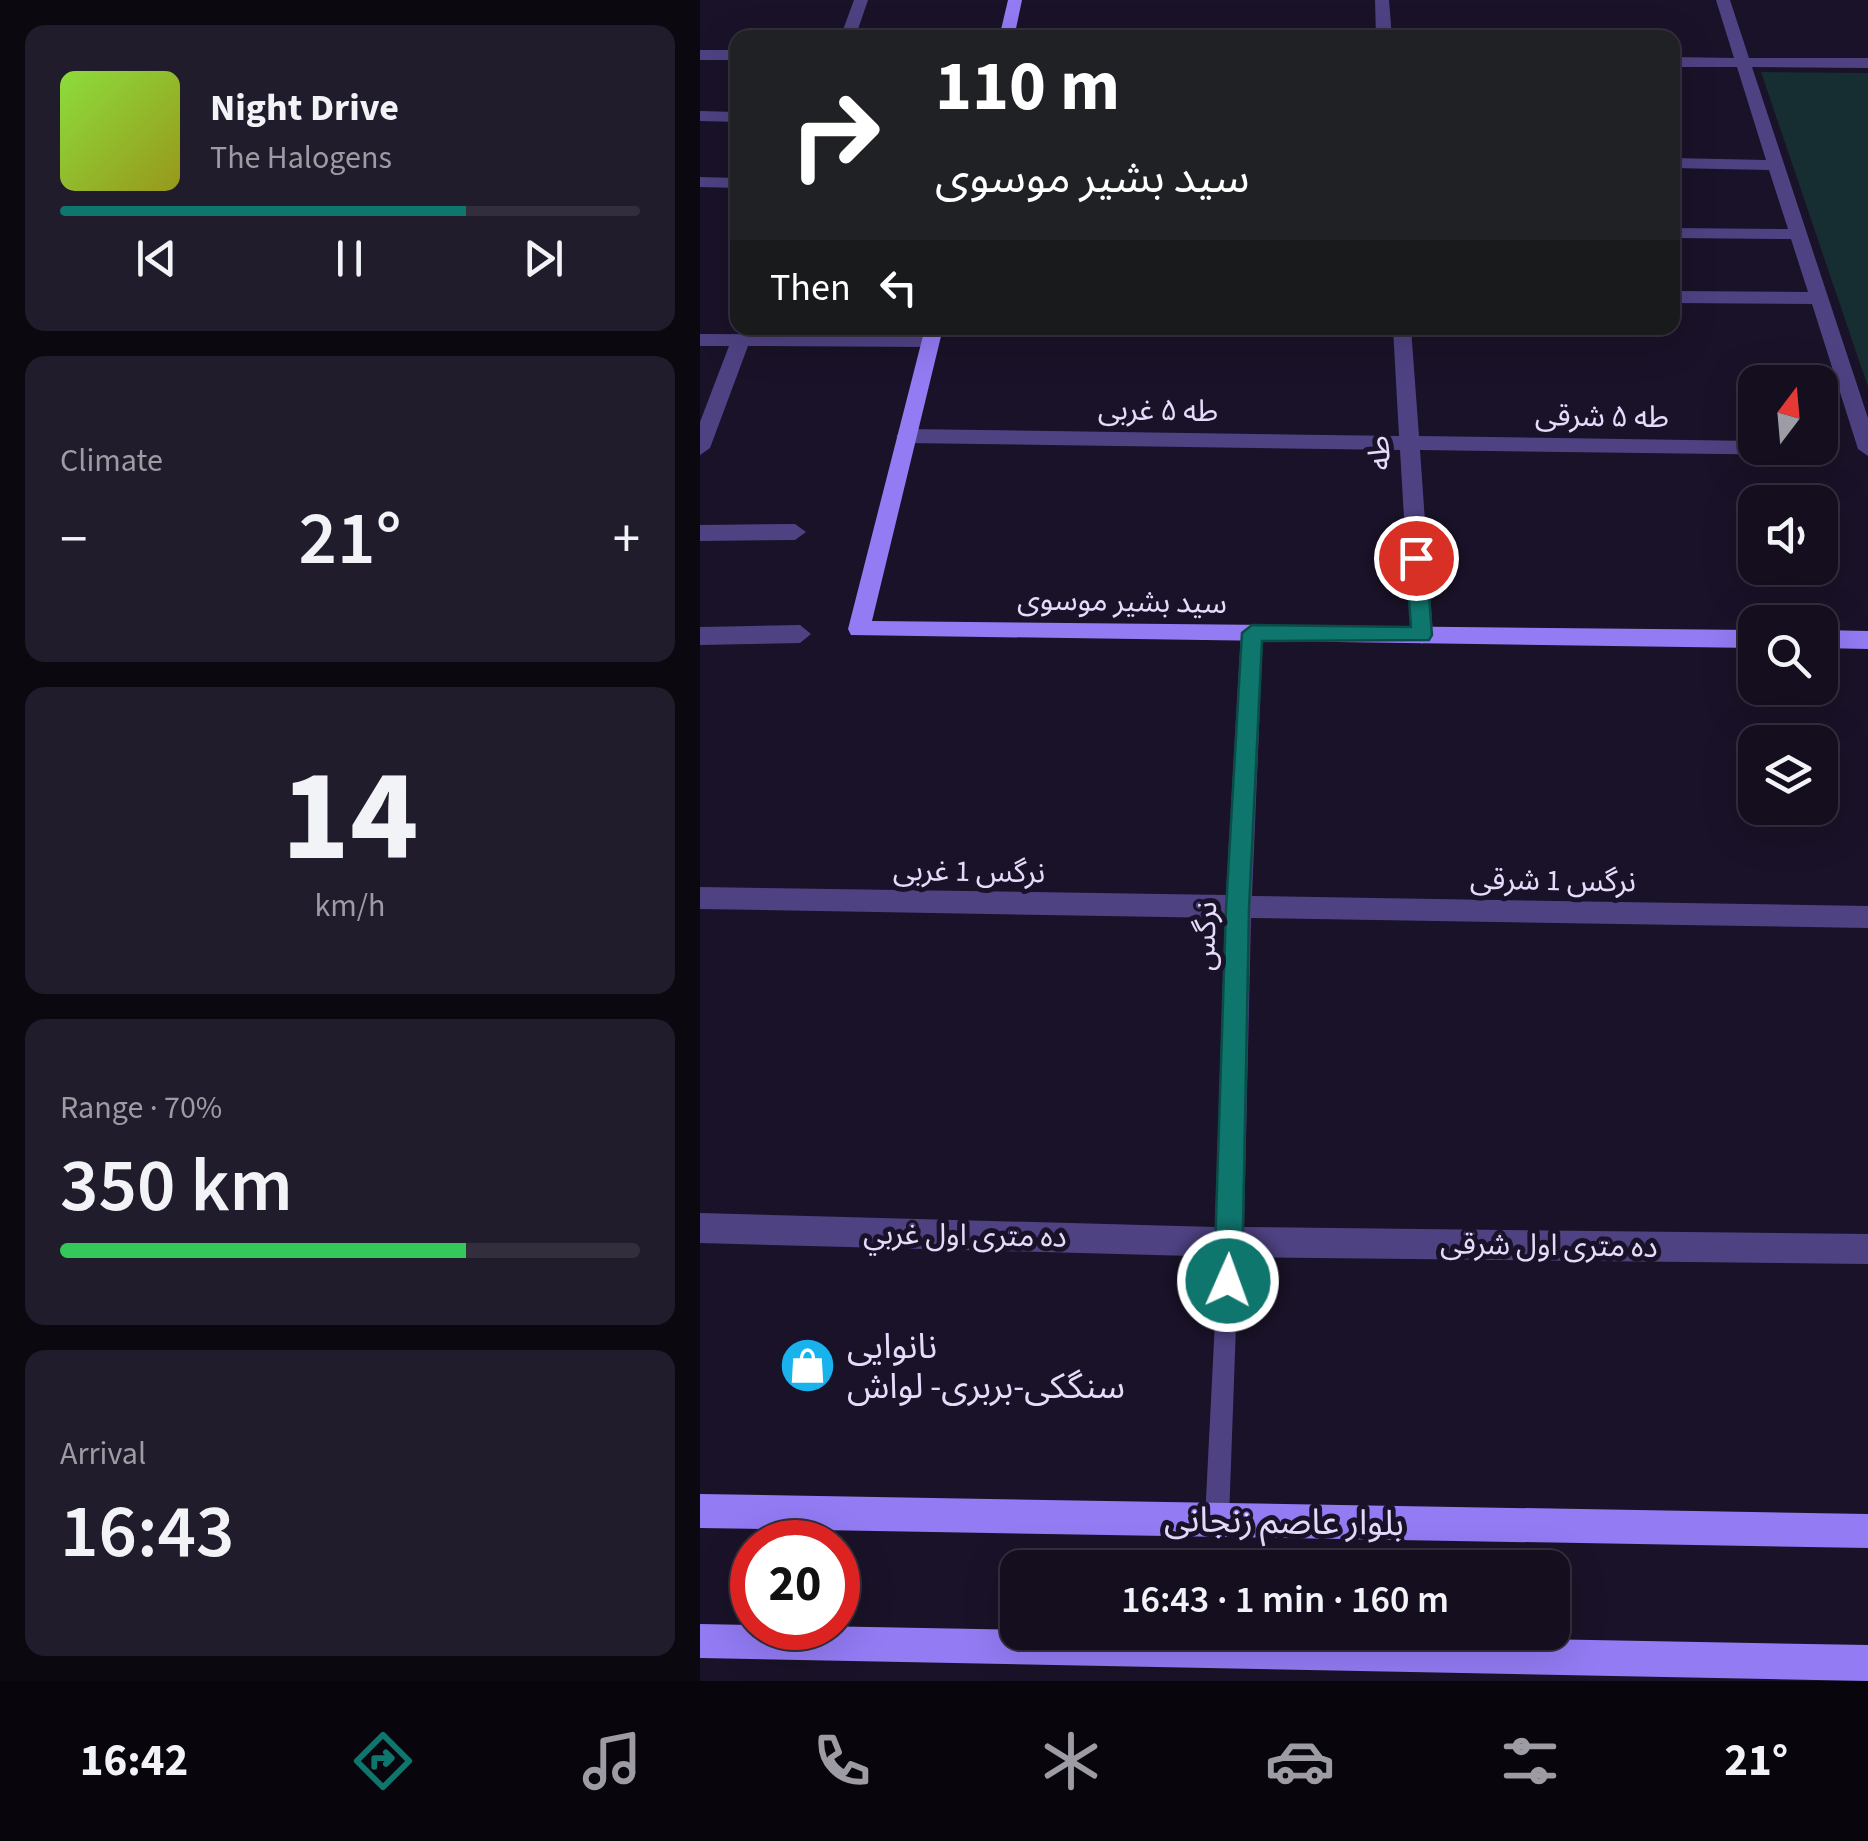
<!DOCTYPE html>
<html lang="en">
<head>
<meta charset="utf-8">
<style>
  body { margin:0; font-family:"Source Sans 3","Noto Sans Arabic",sans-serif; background:#211c2b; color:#f1f3f6; height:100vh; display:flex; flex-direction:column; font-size:38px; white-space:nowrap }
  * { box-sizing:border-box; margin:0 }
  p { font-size:32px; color:#9d9ca4 }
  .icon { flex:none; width:55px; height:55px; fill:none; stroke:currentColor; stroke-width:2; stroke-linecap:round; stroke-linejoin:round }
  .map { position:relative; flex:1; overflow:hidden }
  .sheet { display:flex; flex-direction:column; gap:25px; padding:25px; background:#0b0810; width:700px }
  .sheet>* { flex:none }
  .top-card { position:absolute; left:30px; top:30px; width:950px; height:305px; border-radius:20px; box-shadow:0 10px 40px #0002,0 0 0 2px #332e3c; background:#202124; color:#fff; overflow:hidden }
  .needle { width:65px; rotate:16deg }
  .tools { position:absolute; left:1038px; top:365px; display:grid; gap:20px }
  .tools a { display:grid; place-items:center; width:100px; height:100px; border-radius:20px; background:#140e1e; box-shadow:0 10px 40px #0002,0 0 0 2px #332e3c; font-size:50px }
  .speed { position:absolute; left:30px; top:1520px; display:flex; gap:20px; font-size:50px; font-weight:700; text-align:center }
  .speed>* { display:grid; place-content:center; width:130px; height:130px; border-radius:50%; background:#140e1e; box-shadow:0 10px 40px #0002,0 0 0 2px #332e3c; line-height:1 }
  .speed .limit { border:15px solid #d22; background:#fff; color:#111 }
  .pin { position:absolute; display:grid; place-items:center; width:85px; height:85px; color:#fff; margin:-42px; border:5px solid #fff; border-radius:50%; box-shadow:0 2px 10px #0007 }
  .me { position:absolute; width:110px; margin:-55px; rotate:2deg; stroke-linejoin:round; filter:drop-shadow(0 0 8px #0008) }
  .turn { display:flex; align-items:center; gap:35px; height:210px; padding:0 40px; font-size:45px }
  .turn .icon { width:130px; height:130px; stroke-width:2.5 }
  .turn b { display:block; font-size:70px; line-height:85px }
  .then { display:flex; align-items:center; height:95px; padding:0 40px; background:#0003; gap:20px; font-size:38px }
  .big { font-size:75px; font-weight:600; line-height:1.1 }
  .sheet .tile { flex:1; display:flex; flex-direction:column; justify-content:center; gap:15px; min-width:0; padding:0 35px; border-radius:20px; background:#211c2b }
  .sheet .dial { align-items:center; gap:0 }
  .dial b { font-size:130px; line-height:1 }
  .song { display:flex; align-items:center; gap:30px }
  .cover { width:120px; height:120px; border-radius:15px; background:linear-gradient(135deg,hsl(90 70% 55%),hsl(60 70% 35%)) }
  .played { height:10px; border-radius:5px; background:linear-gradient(90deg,#0f766e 70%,#332e3c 70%) }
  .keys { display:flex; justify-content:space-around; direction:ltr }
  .heat { display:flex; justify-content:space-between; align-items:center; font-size:55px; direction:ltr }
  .charge { height:15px; border-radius:8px; background:linear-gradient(90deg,#34c759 70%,#332e3c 0) }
  .trip { position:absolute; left:300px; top:1550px; width:570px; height:100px; border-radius:20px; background:#140e1e; box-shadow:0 10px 40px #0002,0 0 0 2px #332e3c; font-weight:600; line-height:100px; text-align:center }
  .dock { display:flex; height:160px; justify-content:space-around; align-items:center; background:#08060c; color:#9d9ca4 }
  .dock .icon { width:70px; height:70px }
  .dock .on { color:#0f766e }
  .dock b { font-size:45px; color:#f1f3f6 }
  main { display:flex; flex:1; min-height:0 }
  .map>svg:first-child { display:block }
  .green { fill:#162e31 }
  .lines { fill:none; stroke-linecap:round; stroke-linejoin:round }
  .lane { fill:#4f4283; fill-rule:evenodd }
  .street { fill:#4f4283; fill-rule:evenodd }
  .secondary { fill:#937bf4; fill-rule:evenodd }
  .route { fill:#0f766e; stroke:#0a4d48; stroke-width:2.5 }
  .labels { text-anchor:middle; stroke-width:10; stroke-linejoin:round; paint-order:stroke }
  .street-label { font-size:30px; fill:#e5dcfc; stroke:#1a1228 }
  .near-poi-label { font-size:35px; fill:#e5dcfc; stroke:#1a1228; text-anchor:start }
  .near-street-label { font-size:35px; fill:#e5dcfc; stroke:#1a1228 }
</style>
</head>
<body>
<main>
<section class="sheet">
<div class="tile">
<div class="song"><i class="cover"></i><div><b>Night Drive</b><p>The Halogens</p></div></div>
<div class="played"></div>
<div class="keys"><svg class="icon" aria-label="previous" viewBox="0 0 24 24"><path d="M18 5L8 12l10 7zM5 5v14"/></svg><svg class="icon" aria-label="pause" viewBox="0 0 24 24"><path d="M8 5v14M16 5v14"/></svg><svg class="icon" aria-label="next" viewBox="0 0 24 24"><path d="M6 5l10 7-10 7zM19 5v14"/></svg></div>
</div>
<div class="tile"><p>Climate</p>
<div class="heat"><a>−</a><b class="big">21°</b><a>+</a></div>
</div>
<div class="tile dial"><b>14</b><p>km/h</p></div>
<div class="tile"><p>Range · 70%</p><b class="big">350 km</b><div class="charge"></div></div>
<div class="tile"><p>Arrival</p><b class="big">16:43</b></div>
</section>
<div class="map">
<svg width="1168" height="1681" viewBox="0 0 1168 1681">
  <rect width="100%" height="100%" fill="#1a1228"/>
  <!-- green -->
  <path class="green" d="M1061,72L1168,73V387Z"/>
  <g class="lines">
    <!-- lane -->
    <path class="lane" d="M529,1232L536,1235L539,1242L529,1519L525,1527L517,1531L509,1527L505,1519L519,1242L522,1235Z"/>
    <!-- street -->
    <path class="street" d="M154,0H168L155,38H140Z
      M675,0H689L692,38H676Z
      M1016,0H1030L1049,58H1168V68L1052,67L1168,418V456L1158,449L1112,304L972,303V291L1108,292L1091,239L972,238V228L1088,229L1069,170L972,168V158L1066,160L1037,67H972V57L1034,58Z
      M0,50H38V60H0Z
      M0,111L38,112V122L0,121Z
      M0,177L38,178V188L0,187Z
      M693,328H711L719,436L1055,441V448H1104L1094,455L720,450L733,635L722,644L711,635L700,450L206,443L196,436L206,429L699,436Z
      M0,334L230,335L239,341L230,347L48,346L10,448L0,455V422L29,346H0Z
      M95,524L106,532L95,540L0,541V525Z
      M552,624L563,633L552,896L1168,906V928L551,918L544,1227L1168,1234V1264L529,1257L0,1243V1213L515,1227L525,918L0,909V887L526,895L541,633Z
      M100,625L111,634L100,643L0,645V627Z"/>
    <!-- secondary -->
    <path class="secondary" d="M308,0H322L314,38H299Z
      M225,328H243L172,621L1055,630V648L151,635L148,629Z
      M1120,630L1168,631V649L1120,648Z
      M0,1494L1168,1514V1548L0,1528Z
      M0,1624L1168,1645V1681L0,1658Z"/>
  </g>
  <!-- route -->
  <path class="route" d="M716,551L726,558L732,635L729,640L562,641L549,909L542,1281L538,1291L528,1295L518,1291L514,1281L526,909L542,633L552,625L711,627L706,558Z"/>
  <!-- icons -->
  <defs>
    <symbol id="shop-disc" viewBox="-11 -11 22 22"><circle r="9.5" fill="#18b2ec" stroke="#1a1228"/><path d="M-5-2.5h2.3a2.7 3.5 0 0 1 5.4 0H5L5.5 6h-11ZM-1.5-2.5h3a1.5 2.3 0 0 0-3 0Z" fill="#fff"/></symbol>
  </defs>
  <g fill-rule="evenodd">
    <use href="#shop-disc" x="76" y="1334" width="63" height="63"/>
  </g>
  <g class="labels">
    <!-- street labels -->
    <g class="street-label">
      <text transform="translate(458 410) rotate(1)" y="10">طه ۵ غربی</text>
      <text transform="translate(902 416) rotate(1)" y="10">طه ۵ شرقی</text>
      <text transform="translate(679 453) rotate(-94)" y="10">طه</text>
      <text transform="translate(422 601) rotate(1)" y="10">سید بشیر موسوی</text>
      <text transform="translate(269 871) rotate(1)" y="10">نرگس 1 غربی</text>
      <text transform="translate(853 880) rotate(1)" y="10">نرگس 1 شرقی</text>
      <text transform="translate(505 936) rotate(-88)" y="10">نرگس</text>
      <text transform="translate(265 1235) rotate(1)" y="10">ده متری اول غربي</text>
      <text transform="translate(849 1245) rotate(1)" y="10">ده متری اول شرقی</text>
    </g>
    <!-- near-poi labels -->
    <g class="near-poi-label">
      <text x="147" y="1358">نانوایی<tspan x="147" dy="40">سنگکی-بربری- لواش</tspan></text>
    </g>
    <!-- near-street labels -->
    <g class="near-street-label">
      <text transform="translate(584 1521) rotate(1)" y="12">بلوار عاصم زنجانی</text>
    </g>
  </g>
</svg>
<div class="tools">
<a><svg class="needle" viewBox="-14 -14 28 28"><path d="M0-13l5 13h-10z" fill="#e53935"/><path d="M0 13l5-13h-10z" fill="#9d9ca4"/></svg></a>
<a><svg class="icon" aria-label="sound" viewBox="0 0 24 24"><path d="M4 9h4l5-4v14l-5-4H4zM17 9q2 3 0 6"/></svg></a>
<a><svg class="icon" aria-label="search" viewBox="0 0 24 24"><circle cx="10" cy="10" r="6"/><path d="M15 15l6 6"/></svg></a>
<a><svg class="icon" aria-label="layers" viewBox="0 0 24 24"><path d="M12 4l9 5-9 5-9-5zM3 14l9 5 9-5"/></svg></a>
</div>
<div class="speed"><div class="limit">20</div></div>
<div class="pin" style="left:716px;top:558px;background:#d93025"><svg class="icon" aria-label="arrive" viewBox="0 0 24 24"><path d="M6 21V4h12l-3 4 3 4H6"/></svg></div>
<svg class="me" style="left:528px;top:1281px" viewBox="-20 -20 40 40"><circle r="17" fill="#0f766e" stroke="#fff" stroke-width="3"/><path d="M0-11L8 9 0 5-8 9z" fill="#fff"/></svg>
<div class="trip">16:43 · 1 min · 160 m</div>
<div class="top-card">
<div class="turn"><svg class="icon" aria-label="right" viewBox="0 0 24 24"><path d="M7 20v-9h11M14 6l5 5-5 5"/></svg><div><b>110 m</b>سید بشیر موسوی</div></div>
<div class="then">Then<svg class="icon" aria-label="left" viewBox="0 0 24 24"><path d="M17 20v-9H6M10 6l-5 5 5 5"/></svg></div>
</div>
</div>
</main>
<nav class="dock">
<b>16:42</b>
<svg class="icon on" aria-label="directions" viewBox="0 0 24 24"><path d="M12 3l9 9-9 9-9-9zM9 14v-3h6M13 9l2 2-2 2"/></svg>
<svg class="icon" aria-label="music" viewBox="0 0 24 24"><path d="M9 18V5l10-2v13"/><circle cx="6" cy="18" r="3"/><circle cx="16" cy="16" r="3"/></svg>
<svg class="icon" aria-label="phone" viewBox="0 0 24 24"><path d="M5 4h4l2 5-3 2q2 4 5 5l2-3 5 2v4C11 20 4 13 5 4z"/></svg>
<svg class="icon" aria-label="climate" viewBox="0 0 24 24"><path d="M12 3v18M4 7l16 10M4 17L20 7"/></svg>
<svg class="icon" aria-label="car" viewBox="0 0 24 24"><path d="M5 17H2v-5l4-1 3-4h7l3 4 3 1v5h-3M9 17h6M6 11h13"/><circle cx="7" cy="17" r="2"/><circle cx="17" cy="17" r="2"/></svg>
<svg class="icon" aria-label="filters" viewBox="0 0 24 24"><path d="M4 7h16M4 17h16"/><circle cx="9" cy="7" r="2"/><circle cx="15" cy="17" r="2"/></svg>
<b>21°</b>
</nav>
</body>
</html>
